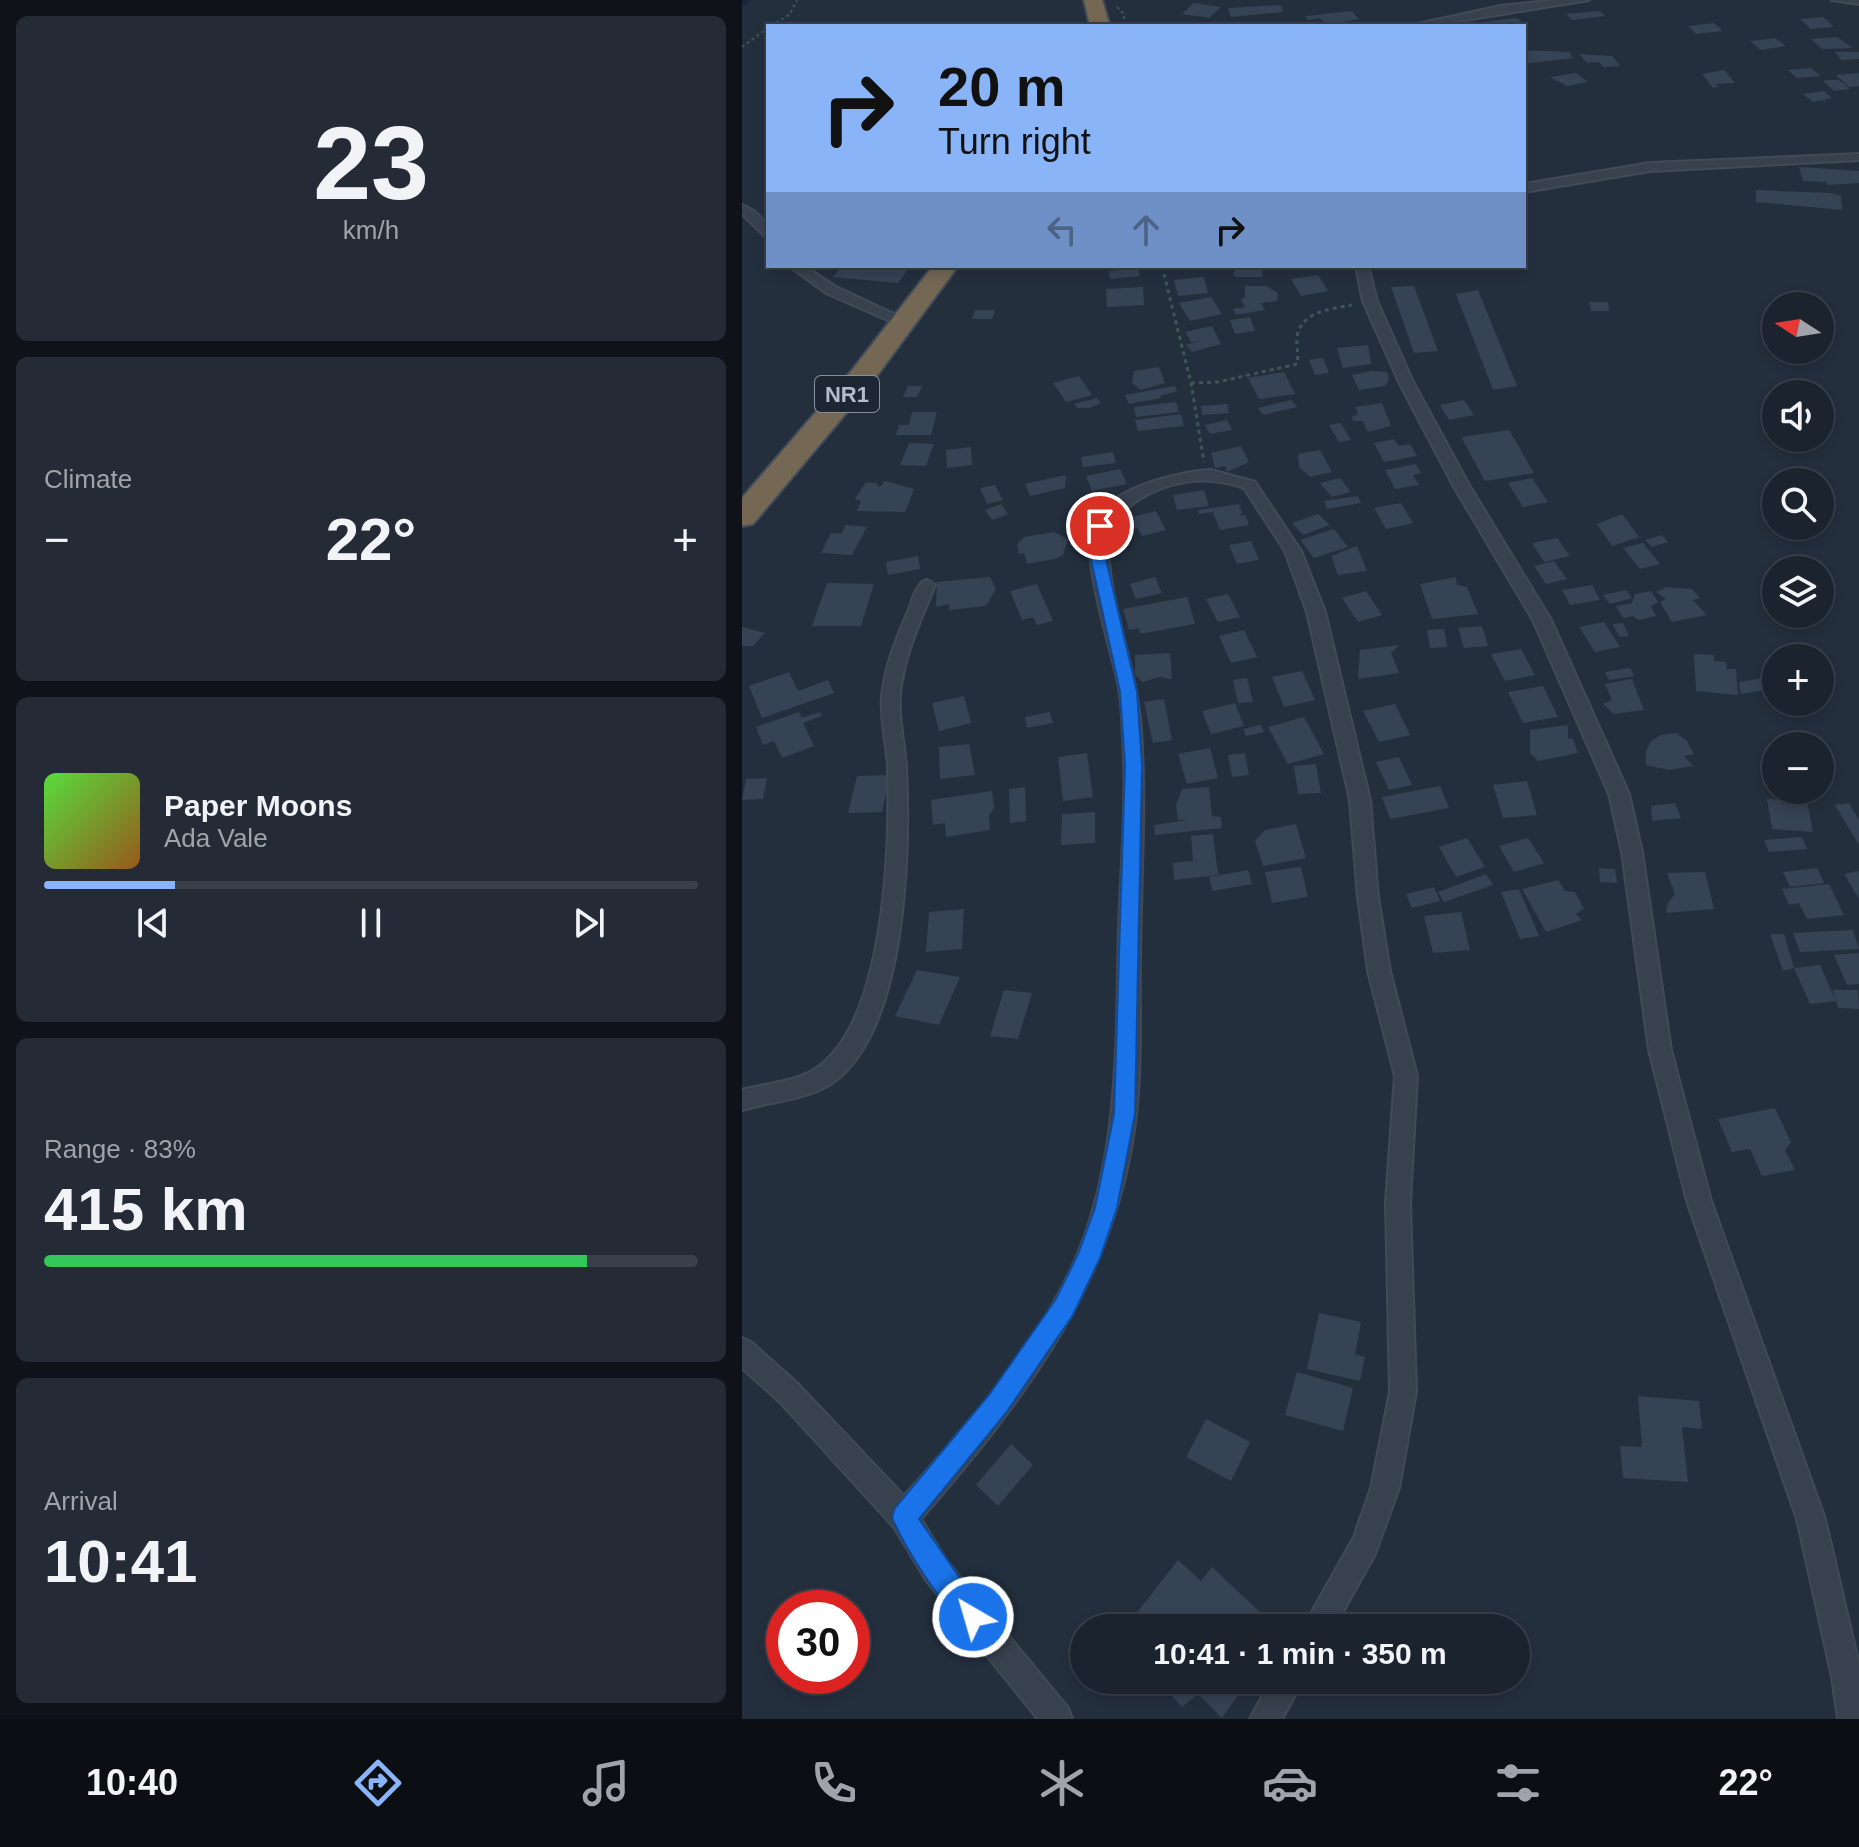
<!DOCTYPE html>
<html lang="en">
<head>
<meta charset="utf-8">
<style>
  body { margin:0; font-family:Arial,sans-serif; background:#242b36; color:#f1f3f6; height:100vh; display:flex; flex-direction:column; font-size:30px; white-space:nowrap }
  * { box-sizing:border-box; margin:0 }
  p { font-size:26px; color:#a0a4aa }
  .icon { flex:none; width:44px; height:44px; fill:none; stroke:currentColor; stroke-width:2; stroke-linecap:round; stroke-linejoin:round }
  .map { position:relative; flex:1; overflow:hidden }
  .details { display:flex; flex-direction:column; gap:16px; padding:16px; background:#0f1319; width:742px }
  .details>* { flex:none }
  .banner { position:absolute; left:24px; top:24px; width:760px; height:244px; border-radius:0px; box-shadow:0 4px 12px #0003,0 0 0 2px #39404a; background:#8ab4f8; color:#111; overflow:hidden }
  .needle { width:52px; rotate:282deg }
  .controls { position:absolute; left:1020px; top:292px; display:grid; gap:16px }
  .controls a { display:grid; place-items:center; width:72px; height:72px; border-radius:50%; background:#1b232e; box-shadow:0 4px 12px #0003,0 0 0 2px #39404a; font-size:40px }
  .speed { position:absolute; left:24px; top:1590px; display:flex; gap:16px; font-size:40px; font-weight:700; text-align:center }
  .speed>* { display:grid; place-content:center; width:104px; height:104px; border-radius:50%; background:#1b232e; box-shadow:0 4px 12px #0003,0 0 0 2px #39404a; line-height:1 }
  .speed .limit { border:12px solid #d22; background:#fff; color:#111 }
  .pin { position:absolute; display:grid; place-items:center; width:68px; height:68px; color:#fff; margin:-34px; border:4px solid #fff; border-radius:50%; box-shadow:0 2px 8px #0007 }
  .me { position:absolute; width:88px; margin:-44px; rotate:322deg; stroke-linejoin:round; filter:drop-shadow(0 0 6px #0008) }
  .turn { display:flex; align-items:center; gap:28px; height:168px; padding:0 40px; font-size:36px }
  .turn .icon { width:104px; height:104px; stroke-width:2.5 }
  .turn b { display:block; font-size:56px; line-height:68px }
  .lanes { display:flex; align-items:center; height:76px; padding:0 40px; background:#0003; justify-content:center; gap:40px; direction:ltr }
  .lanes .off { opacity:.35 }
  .big { font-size:60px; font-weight:600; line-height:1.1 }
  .details .card { flex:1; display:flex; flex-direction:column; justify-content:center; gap:12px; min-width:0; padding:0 28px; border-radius:12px; background:#242b36 }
  .details .dial { align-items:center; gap:0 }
  .dial b { font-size:104px; line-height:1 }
  .song { display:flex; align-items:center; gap:24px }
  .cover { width:96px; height:96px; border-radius:12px; background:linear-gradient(135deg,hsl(110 70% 55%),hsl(30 70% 35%)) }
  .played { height:8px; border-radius:4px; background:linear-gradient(90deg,#8ab4f8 20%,#39404a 20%) }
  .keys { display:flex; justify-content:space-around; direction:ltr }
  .heat { display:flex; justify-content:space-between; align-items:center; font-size:44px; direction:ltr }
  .charge { height:12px; border-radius:6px; background:linear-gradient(90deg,#34c759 83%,#39404a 0) }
  .trip { position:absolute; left:328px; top:1614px; width:460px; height:80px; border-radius:40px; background:#1b232e; box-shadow:0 4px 12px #0003,0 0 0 2px #39404a; font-weight:600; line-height:80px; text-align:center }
  .tabs { display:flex; height:128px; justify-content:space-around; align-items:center; background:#0b0e12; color:#a0a4aa }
  .tabs .icon { width:56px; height:56px }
  .tabs .active { color:#8ab4f8 }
  .tabs b { font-size:36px; color:#f1f3f6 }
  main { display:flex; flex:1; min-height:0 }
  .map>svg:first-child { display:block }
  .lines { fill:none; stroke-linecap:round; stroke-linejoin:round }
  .stream { stroke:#17263c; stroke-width:4 }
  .building { fill:#364354 }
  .street-casing { stroke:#414a57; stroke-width:4 }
  .highway-casing { stroke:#434c59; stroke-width:4 }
  .path-far1 { stroke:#3f5557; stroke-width:2; stroke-dasharray:3 3; stroke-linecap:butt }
  .path { stroke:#3f5557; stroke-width:3; stroke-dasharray:4 4; stroke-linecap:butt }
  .street { fill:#38414e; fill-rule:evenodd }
  .highway { fill:#746855; fill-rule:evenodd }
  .route { fill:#1a73e8; stroke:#114b97; stroke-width:2 }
  .labels { text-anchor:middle; stroke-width:8; stroke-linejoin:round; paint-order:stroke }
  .shield { fill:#1d2633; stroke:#878f9c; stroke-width:2 }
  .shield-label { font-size:22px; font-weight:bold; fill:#b4bcc9 }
</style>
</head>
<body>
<main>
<section class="details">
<div class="card dial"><b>23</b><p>km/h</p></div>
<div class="card"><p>Climate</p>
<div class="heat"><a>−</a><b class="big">22°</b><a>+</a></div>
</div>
<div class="card">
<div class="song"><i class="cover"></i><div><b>Paper Moons</b><p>Ada Vale</p></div></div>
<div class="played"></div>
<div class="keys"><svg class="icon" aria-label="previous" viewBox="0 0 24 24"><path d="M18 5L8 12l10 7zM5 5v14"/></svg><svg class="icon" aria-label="pause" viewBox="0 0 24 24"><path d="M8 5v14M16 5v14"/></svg><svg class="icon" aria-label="next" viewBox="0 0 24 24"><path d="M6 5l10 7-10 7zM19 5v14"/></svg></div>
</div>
<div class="card"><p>Range · 83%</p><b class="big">415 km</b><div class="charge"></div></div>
<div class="card"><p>Arrival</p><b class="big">10:41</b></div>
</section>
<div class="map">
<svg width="1117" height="1719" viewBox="0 0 1117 1719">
  <rect width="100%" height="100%" fill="#242f3e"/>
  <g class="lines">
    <!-- stream -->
    <path class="stream" d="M0,4L6,0"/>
  </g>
  <!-- building -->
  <path class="building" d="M452,3L479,7L467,18L440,14Z
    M539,5L541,12L489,17L486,8Z
    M610,11L617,19L584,25L578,18L566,20L563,16Z
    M858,11L863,16L830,20L824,14Z
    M1081,17L1092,27L1069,29L1058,19Z
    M775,18L783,25L745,26L741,22Z
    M972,23L981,31L954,34L946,26Z
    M1095,37L1111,48L1080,49L1069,39Z
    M1033,38L1044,46L1019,50L1008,41Z
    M782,50L827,52L831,58L782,64Z
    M1093,52H1117V59L1099,60Z
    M837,54L870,56L878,66L861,67L857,62L845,63Z
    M1069,68L1079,76L1055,78L1046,70Z
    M982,70L993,83L973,84L977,86L971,88L960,74Z
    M834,73L846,82L825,86L808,77Z
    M1117,73V86L1107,87L1094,75Z
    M1088,80H1097L1108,89L1092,91L1081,81Z
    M1082,91L1090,98L1083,99V102L1080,100L1071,102L1061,94Z
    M1057,167L1117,171V183L1085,185L1084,182L1061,181Z
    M1014,190L1089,193L1099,196L1100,210L1014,202Z
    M100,266L143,267L168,266L156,283L91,277Z
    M497,266H521L520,277H493L491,273Z
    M396,268L398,276L368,279L367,271Z
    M576,275L586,291L559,296L549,279Z
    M462,277L466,293L436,296L432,280Z
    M503,286H524L536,293L535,301L519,303L523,310L494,315L491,309L503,307L499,300L503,297Z
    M672,286L696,351L672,353L649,287Z
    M401,287L402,305L365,307L364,289Z
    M736,290L775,386L751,390L714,294Z
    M469,297L480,314L448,321L437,303Z
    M847,302H866L867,311H849Z
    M233,310H253L250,319H230Z
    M508,317L513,331L493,334L488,320Z
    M470,326L479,344L450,352L444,345L458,340L449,342L443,332Z
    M626,345L629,364L601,368L595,348Z
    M581,358L587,373L573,375L567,360Z
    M417,367L423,383L399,390L390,383L392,371Z
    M629,371L645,372L647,379L643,386L617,390L610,375Z
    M542,372L553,394L517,399L506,378Z
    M337,376L350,395L324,402L311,383Z
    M166,386H180L175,397H161Z
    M433,386L435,391L418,396L420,398L387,404L383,395Z
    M355,398L359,403L347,408H335L332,404Z
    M549,400L555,407L521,415L516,408Z
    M722,400L732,415L707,420L698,405Z
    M434,402L437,412L394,417L392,407Z
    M640,403L649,426L626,432L621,421H611L610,417L616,414L613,407Z
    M485,404L487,413L460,415L459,406Z
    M170,412H195L189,435H154L157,425H167Z
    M439,414L442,426L396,431L393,420Z
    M485,420L490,430L468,434L463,425Z
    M599,423L609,440L597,442L587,425Z
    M767,430L792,473L743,481L719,437Z
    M652,439L656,446L668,444L675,456L642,462L632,443Z
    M167,443L192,444L184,466L158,465Z
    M499,446L507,462L485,472L483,466L473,468L469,453Z
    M229,447L230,465L205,468L204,450Z
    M578,450L590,472L568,477L557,467L556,454Z
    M371,452L374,463L341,467L339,457Z
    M674,464L679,473L671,475L677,485L653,489L643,470Z
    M378,469L385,484L350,491L344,476Z
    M324,475L323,488L288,496L283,484Z
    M598,478L609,492L590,497L578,483Z
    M790,478L806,502L781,507L766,483Z
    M143,481L172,489L163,512L115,511L119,501L113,499L124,482L134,483L138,487Z
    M253,485L261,500L245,504L238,488Z
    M462,490L467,506L435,510L431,495Z
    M616,496L619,503L585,509L582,501Z
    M659,503L671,523L644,529L632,508Z
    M259,504L266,514L250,520L243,510Z
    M497,504L500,512L498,516L503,515L507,525L478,530L471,512L457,514L456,510Z
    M414,511L424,530L400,536L396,528L388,530L382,519Z
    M576,514L588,525L561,535L550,523Z
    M880,514L897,537L870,546L855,524Z
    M104,525L125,527L110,555L79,553L89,533L99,534Z
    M592,529L606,547L572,558L558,540Z
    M312,532L326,539L321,555L313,559L285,564L282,553L277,554L275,544L282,537Z
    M920,535L926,542L910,547L903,540Z
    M815,538L828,556L802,562L790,543Z
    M509,541L517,560L495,564L487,545Z
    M901,543L918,564L898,569L881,548Z
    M615,546L625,571L596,575L589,556Z
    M176,556L178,569L146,575L144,562Z
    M812,561L825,579L804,584L792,566Z
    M248,577L254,589L244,606L207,610V604L194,607L195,582Z
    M413,577L420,593L394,599L388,584Z
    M714,577L715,585L725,587L736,614L690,619L678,584Z
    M85,583L132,584L119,626H70Z
    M295,584L311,621L295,625L291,617L280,620L268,591Z
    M850,585L858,600L828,605L820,590Z
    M925,587L950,589L958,598L951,600L965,615L930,622L918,602L924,599L914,592Z
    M884,590L890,598L868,604L861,595Z
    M624,591L640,615L616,622L600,598Z
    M909,591L916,602L909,606L914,616L897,620L891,616L881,618L874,606L890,603L893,594Z
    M486,594L498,617L476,622L464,599Z
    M445,597L453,624L398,634L397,628L387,630L381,609Z
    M862,622L878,647L853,652L837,627Z
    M881,623L887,636L877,637L871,624Z
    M740,626L746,646L722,648L716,628Z
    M0,627L23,633L11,646H0Z
    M702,629L705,647L688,648L685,630Z
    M502,630L515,657L489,663L477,636Z
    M657,645L649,653L657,673L616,679L618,650Z
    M779,649L793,675L763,681L749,654Z
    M428,653L430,679L418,677L401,682L393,675V655Z
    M952,654L972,655V661L984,662L985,669H994L996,695L954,691Z
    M888,668L892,676L867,680L863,672Z
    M560,671L573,700L542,707L530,677Z
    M47,672L56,691L86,680L92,693L20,718L7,686Z
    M505,678L511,702L496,703L491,680Z
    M1021,678L1029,689L999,694L997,682Z
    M890,679L902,710L872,714L861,704L870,700L863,684Z
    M801,686L816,717L781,723L766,692Z
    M222,696L229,723L197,731L190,703Z
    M422,699L430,740L411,743L402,702Z
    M493,703L502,726L469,734L460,711Z
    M653,704L668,735L637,742L621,711Z
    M57,712L60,718L78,712L80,716L61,723L72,746L40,758L32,741L21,745L14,727Z
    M308,712L311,723L285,728L283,717Z
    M562,717L582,754L546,764L526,727Z
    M519,725L522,732L504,736L501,729Z
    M826,725V738L831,739L836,753L796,761L788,753V730Z
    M934,733L945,741L952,754L942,756L951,766L927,770L904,765V751L909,741L919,735Z
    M227,744L233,775L198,779L197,747Z
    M468,748L476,778L445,784L436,754Z
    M345,753L351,797L321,801L316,757Z
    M503,753L507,775L490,777L486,755Z
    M657,757L670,785L647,790L634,762Z
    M574,764L579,793L556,794L552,766Z
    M148,775L140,812L106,813L115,776Z
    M25,778L21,799L0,800L4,779Z
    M785,781L795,815L761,818L751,785Z
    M698,786L707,808L648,819L640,797Z
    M283,787L284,821L268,823L267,789Z
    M467,787L470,816L479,817L480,828L413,835L412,825L446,820H436L434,805L440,789Z
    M250,791L252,808L247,816L248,830L204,837L203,823L191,825L189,800Z
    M1025,799L1065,802L1071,832L1030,829Z
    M933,803L939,818L910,821L909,806Z
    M1107,803L1117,820V845L1093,805Z
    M353,812V843L319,845L320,814Z
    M554,824L564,858L521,866L513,841L523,830Z
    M471,834L476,875L432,880L431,863L451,861L449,836Z
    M1060,837L1065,849L1027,852L1022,840Z
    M725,838L743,867L714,877L697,847Z
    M786,838L802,863L772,872L757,846Z
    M559,867L566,897L530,903L523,872Z
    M857,868L873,869L875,883L858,882Z
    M1075,868L1082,883L1048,887L1041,872Z
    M506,870L510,884L471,891L467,877Z
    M1116,871L1117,873V899L1102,874Z
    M963,872L972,909L924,913L926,903L933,894L925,873Z
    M744,874L751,885L702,902L696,892Z
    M816,880L823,891L833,892L842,909L834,914L840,920L804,932L780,889Z
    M1087,884L1102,915L1065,919L1057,903L1047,905L1040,889Z
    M692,887L698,901L670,908L664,894Z
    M777,889L797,936L778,939L759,892Z
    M222,909L220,949L184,952L187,912Z
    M719,912L728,950L691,953L682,916Z
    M1111,930L1117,949L1058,952L1051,933Z
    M1028,934H1042L1052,968L1041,971Z
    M1117,953V984L1105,985L1092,955Z
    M1078,965L1094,1001L1068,1004L1052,968Z
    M175,970L218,977L197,1025L153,1016Z
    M262,990L290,993L276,1039L248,1036Z
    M1091,990H1116L1117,1009L1096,1008Z
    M1033,1108L1049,1142L1043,1150L1053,1170L1020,1176L1008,1149L990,1152L976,1119Z
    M577,1313L619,1322L613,1354L623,1357L618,1381L565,1369Z
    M555,1372L611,1388L601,1431L543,1415Z
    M896,1396L957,1401L960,1429L940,1427L946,1482L881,1478L878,1446L900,1447Z
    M464,1419L508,1442L489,1481L444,1457Z
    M269,1444L291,1465L256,1506L234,1485Z
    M436,1560L459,1581L470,1567L520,1614L510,1628H383Z
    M415,1680H507L480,1718L456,1694L440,1707Z"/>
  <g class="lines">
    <defs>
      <path id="street" d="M815,0H847L687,26H666L759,6Z
        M1090,0H1117V4Z
        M1117,154V160L908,171L782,192V184L908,163Z
        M0,205C16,211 26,222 26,239L0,214Z
        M47,266H62L94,287L169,322L157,325L84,293Z
        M614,266H626L635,301L671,382L727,485L809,620L887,794L900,852L929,1050L969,1201L1083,1519L1117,1665V1719H1096L1090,1677L1055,1519L945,1201L907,1050L880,852L867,794L791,620L711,485L657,382L621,301Z
        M469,470L513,482L559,551L583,612L628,800L636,897L648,971L675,1076L668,1202L674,1392L657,1488L633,1554L592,1628H561L612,1537L629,1488L648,1392L644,1202L653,1076L626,971L616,897L608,800L565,612L543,551L502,488C452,470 400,486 366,527C362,594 394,661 399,729C404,803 399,878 398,952C397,1006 400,1062 394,1115C375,1281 284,1397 179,1519L204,1560L326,1708L330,1719H296L184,1580L152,1527L38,1402L0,1368V1338L9,1342L56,1384L162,1496C227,1423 299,1344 337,1251C378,1149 374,1038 377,930C379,866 385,801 381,737C380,721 380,704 377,688C369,646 341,568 350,529C359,489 435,472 469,470Z
        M185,580L193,585C179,620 161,657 158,695C156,720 163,744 164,768C168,852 165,1026 93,1081C67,1100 30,1101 0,1110V1090C24,1083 55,1082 75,1068C144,1019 148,846 146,768C145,744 138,720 140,696C143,666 155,637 167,609C171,599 174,583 185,580Z
        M529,1680H561L540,1719H508Z"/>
      <path id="highway" d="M342,0H360L368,26H348Z
        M191,266H216L131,381L11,524L0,526V498L111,369Z"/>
    </defs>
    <!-- street casing -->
    <use href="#street" class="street-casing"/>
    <!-- highway casing -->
    <use href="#highway" class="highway-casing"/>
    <!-- path-far1 -->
    <path class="path-far1" d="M375,7L382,14V26
      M29,26L48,14L55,0
      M0,47L26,28"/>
    <!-- path -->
    <path class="path" d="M420,266L449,383L462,462
      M449,383L476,382L555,364C557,355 554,346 555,337C559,311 589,309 610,305"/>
    <!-- street -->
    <use href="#street" class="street"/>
    <!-- highway -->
    <use href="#highway" class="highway"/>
  </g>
  <!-- route -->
  <path class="route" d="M358,521L365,526L363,555L395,692L400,765L393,1114L375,1208L358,1258L331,1315L264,1413L177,1519L245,1617L241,1626L231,1630C207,1620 160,1543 150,1517L153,1508L247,1395L314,1299L336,1254L353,1208L372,1114L383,765L378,692L348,555L351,526Z"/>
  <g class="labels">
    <!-- shield labels -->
    <rect class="shield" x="73" y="376" width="64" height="36" rx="6"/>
    <g class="shield-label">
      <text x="105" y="402">NR1</text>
    </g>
  </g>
</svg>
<div class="controls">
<a><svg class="needle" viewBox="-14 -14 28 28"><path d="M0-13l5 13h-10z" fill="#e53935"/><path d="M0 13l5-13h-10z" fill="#a0a4aa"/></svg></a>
<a><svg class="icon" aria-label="sound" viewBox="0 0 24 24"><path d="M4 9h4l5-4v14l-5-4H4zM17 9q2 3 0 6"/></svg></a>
<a><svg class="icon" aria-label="search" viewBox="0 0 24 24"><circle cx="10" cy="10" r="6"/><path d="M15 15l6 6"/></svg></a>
<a><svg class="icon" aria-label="layers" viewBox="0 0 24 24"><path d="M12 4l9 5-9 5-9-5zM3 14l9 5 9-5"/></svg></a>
<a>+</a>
<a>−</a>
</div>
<div class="speed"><div class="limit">30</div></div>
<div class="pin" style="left:358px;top:526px;background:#d93025"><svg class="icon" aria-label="arrive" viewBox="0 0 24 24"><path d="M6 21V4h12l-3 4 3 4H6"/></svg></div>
<svg class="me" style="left:231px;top:1617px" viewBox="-20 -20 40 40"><circle r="17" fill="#1a73e8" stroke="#fff" stroke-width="3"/><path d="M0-11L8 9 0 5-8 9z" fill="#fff"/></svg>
<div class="trip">10:41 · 1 min · 350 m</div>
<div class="banner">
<div class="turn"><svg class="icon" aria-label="right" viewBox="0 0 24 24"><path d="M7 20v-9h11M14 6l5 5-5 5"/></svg><div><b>20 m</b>Turn right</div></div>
<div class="lanes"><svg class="icon off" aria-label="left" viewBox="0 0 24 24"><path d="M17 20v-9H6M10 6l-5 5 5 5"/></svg><svg class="icon off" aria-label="ahead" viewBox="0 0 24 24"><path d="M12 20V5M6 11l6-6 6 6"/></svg><svg class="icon" aria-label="right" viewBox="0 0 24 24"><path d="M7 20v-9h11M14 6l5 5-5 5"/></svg></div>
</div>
</div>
</main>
<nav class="tabs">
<b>10:40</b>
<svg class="icon active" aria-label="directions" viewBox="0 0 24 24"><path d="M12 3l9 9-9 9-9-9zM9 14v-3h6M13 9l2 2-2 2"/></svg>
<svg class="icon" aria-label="music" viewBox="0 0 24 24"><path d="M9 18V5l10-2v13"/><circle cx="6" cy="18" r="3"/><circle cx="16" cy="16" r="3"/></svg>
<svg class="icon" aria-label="phone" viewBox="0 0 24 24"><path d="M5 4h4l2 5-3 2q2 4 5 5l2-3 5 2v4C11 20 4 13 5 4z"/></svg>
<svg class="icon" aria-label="climate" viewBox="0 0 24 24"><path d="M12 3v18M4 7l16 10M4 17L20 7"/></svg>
<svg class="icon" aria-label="car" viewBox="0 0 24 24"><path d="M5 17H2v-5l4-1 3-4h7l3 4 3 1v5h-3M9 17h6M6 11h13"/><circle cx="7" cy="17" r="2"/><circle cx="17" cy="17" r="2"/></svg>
<svg class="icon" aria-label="filters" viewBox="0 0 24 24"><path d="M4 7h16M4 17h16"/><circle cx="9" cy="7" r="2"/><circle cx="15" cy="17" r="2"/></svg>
<b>22°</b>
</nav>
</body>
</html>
